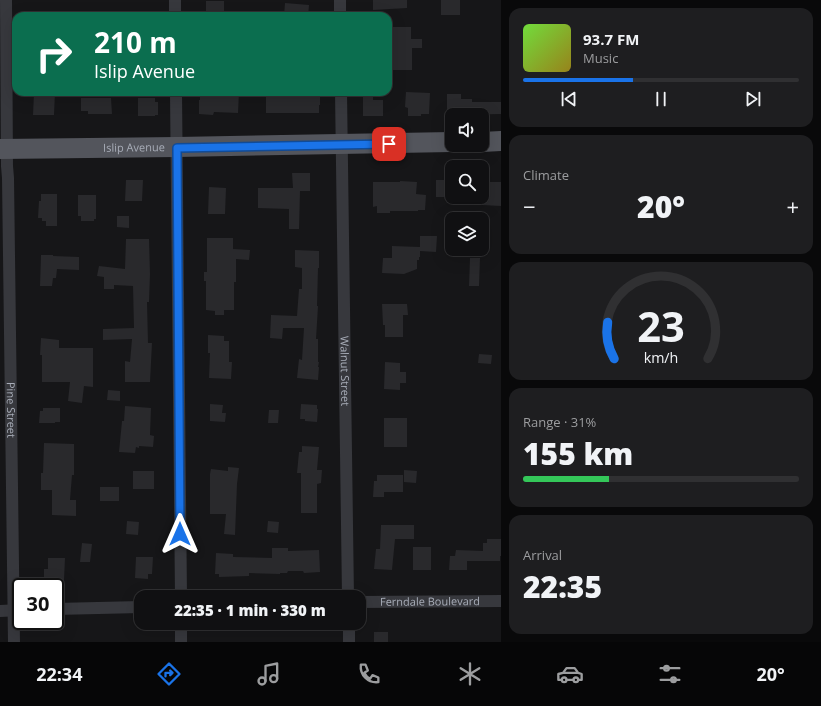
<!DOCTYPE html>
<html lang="en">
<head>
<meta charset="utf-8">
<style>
  body { margin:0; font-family:"Open Sans",sans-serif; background:#1e1e20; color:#f1f3f6; height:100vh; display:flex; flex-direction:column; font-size:15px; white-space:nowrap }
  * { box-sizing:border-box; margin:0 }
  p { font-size:13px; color:#9c9d9f }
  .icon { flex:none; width:22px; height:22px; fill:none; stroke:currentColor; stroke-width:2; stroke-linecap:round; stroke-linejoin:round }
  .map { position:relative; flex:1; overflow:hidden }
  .panel { display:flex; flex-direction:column; gap:8px; padding:8px; background:#09090a; width:320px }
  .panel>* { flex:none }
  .hud { position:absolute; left:12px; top:12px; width:380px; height:84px; border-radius:12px; box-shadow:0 4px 16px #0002,0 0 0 1px #303032; background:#0b6e4f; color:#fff; overflow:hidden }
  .buttons { position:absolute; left:445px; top:108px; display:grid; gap:8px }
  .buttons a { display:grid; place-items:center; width:44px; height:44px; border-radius:8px; background:#101012; box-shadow:0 4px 16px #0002,0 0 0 1px #303032; font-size:20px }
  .speed { position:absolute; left:12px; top:578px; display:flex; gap:8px; font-size:20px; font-weight:700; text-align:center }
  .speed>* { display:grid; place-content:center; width:52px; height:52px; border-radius:50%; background:#101012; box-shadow:0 4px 16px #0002,0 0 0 1px #303032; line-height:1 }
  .speed .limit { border:2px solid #111; border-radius:6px; background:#fff; color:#111 }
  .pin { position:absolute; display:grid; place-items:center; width:34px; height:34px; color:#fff; margin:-17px; border-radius:8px; box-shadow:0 2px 6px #0006 }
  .me { position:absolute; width:44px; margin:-22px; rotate:0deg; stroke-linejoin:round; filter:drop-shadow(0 0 3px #0008) }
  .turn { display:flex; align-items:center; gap:14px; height:84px; padding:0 16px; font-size:18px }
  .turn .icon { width:52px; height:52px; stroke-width:2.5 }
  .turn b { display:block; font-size:28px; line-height:34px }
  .big { font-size:30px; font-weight:800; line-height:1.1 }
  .panel .widget { flex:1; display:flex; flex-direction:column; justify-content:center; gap:6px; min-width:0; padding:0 14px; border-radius:12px; background:#1e1e20 }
  .panel .dial { align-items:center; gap:0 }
  .dial svg { height:104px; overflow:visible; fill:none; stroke:#303032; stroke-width:7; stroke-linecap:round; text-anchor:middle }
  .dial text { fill:#f1f3f6; stroke:none }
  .song { display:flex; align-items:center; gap:12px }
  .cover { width:48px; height:48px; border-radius:6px; background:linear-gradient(135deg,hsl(100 70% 55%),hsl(50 70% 35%)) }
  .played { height:4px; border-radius:2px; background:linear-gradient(90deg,#1a73e8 40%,#303032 40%) }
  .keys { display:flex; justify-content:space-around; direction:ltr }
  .heat { display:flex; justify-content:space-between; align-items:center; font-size:22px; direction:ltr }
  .charge { height:6px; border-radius:3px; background:linear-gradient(90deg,#34c759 31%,#303032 0) }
  .trip { position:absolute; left:134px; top:590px; width:232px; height:40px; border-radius:12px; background:#101012; box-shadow:0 4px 16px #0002,0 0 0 1px #303032; font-weight:800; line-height:40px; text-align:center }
  .tab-bar { display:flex; height:64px; justify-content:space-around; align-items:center; background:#060607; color:#9c9d9f }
  .tab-bar .icon { width:28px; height:28px }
  .tab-bar .current { color:#1a73e8 }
  .tab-bar b { font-size:18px; color:#f1f3f6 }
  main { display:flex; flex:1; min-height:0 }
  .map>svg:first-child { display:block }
  .building { fill:#29292c }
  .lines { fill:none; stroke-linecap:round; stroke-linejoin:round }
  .street { stroke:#37383d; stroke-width:12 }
  .primary { stroke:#53555c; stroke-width:20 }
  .route-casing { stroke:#114b97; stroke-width:10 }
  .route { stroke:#1a73e8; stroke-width:7 }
  .labels { text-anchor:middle; stroke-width:4; stroke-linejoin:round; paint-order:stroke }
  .street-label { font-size:11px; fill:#a8adb8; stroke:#111113 }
</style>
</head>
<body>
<main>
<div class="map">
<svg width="501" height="642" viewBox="0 0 501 642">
  <rect width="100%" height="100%" fill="#161618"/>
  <!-- building -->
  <path class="building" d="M373,0H407V8L373,10Z
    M441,0H460V15H441Z
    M206,1H224V16H214V15H206Z
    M285,3L309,5L308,16H284Z
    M389,27H411V39H422V48H412V70H388V56H390Z
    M35,92H55L54,115H33L34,93H35Z
    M224,92H239L238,113L214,112L213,115L199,114V100H200V96H224Z
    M271,92H320V105H319V113H266V96H271Z
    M363,92H373V100H383V116H363Z
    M406,92L430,93L429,114H421V116H408V108L405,107Z
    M447,94H461V99H472V102H501V114L447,115Z
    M81,98H111L112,114H88V111H81Z
    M138,98H155V102H158V115H155V116H138Z
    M292,173H310V191H300L299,229H289V209L258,208V188H293Z
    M126,180H143L142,201H125Z
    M436,180H452V197H436Z
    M400,181L417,182L416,194L426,195L425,210H418V211H390V213H377V206L373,207V182H400Z
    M482,182H501V206L482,205Z
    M209,187L226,188L225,214H208Z
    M41,194H57V226H46V221H42V218H38L39,201H41Z
    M78,195H96V219H94V221H81V216H78Z
    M117,216H129V228L117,227Z
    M420,236H437L436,252L420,251V257H419V260H417V269L404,274L382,273L383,258H392V246L420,247Z
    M207,238H233V249L250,250L249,260L236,259V282H234V310H224V315H215V311L206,310V281H204V272H207Z
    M126,239H149L150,274L149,302H147L148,343H152L150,382H125V361L130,362L132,339L103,340V329L134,328L133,286L114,285V289H104V277L97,276L99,266L125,269Z
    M295,250L319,251V268H318L317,306H318L316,339H318V362H319L318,367H319L318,380L297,378L299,359L302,360L304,328H283L282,339L270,338L271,315L297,316L299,289H302V268L295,267Z
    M41,255H53V256L79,257V270L57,269L56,278H53L52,286H40Z
    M470,258H480L479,286H469Z
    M382,304H407L408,315H403V337H385V325H383Z
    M208,335L224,336V341H229V362H232L231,379L209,378L210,353H208Z
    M41,338L59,340V348H93V387L84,386L82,403L68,401L70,382H42V355H40Z
    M479,354L492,355L491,364L478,363Z
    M385,362L400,363V372H406V383H400V390L384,389Z
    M108,390L120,391V401L107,400Z
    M210,404L223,405L222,413H226L225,422L210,421Z
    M301,404L317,405V409H318L317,422L305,421V419H300Z
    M125,406L151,408L150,435L154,436L153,447L139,446V448L136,447L135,453L119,452L122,421H124Z
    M43,408H60V422H55V423H39L40,411H43Z
    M269,410H279L278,423H268Z
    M384,418H407V447H384Z
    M44,443L74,444V475H72L70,500H76V516L52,515V490H41V473H43Z
    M302,446L319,447L317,470H322L321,483L317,484V513H301V473H297L299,452H302Z
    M228,467L239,468L237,484L235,535L224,534L226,514H210V474L211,469L228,471Z
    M404,470L417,471L416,483L404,482Z
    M133,471H154V489H133Z
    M377,475H403V492H384V497H373L374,481H377Z
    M100,487H119V501H100Z
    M127,521L139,522L138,535L126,534Z
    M268,521L279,522L278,533L267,532Z
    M381,525H414V539H395L392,570L374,569L376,549H380Z
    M487,539H501V556H500V561H467V570H449L450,556H455L456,550L483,551V543H487Z
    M82,543L92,544L90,562H80Z
    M413,547H431V570H413Z
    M272,548H288V551L319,550L320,572L304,573L303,571H288L287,573H280V574L249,573V576L219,577V574H215L216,553L233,554V557L272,558Z
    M136,557H153L152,574H148V579L135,578Z
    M48,558H65L64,580L44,579V569H48Z
    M374,632H388V642H374Z"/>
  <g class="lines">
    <!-- street -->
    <g class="street">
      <path id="s1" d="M6,0L7,166L8,178L14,642"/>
      <path d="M175,0V16"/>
      <path d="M340,0V16"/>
      <path d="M176,92L181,597"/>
      <path id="s2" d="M341,92L348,597"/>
      <path id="s3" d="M359,602L501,601"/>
      <path d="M55,609L141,607"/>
      <path d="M0,611L21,610"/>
      <path d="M181,623V642"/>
      <path d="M349,623V642"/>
    </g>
    <!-- primary -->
    <g class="primary">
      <path d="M482,142L501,141"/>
      <path id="s4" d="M0,149L177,147L452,142"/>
    </g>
  </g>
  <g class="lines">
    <defs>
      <path id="route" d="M180,534L177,148L389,144"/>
    </defs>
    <!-- route casing -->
    <use href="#route" class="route-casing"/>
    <!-- route -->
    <use href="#route" class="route"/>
  </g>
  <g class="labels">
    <!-- street labels -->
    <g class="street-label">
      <text dy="4" stroke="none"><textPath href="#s4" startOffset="134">Islip Avenue</textPath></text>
      <text dy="4" stroke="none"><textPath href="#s2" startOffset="279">Walnut Street</textPath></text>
      <text dy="4" stroke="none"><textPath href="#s1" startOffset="410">Pine Street</textPath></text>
      <text dy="4" stroke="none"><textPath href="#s3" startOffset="71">Ferndale Boulevard</textPath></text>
    </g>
  </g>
</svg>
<div class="buttons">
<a><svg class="icon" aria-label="sound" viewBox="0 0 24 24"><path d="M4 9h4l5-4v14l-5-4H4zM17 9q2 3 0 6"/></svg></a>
<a><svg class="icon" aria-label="search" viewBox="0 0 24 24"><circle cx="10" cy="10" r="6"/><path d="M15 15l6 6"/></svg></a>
<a><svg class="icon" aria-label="layers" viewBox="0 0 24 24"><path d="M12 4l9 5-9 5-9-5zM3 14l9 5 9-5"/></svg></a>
</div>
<div class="speed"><div class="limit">30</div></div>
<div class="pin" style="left:389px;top:144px;background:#d93025"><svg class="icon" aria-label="arrive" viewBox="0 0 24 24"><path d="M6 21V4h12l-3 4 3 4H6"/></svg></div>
<svg class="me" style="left:180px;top:534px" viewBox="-20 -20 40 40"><path d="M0-17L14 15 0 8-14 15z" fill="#1a73e8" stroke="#fff" stroke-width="4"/></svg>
<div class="trip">22:35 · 1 min · 330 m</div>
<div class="hud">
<div class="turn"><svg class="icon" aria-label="right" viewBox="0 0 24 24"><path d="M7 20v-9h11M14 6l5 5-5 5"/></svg><div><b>210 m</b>Islip Avenue</div></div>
</div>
</div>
<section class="panel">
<div class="widget">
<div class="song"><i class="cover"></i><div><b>93.7 FM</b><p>Music</p></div></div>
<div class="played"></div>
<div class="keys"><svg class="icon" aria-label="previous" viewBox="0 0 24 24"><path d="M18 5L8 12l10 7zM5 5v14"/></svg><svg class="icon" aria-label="pause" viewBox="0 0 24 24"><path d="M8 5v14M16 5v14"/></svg><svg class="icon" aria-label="next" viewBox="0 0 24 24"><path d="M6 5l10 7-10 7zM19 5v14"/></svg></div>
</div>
<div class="widget"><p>Climate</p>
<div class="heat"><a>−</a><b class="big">20°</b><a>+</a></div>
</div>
<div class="widget dial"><svg viewBox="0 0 100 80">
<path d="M14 69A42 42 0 1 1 86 69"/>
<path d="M14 69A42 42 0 0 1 9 41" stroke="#1a73e8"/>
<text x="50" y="56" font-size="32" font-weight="700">23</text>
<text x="50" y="72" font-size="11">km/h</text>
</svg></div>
<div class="widget"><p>Range · 31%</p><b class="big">155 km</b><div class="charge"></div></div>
<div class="widget"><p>Arrival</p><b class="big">22:35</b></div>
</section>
</main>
<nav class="tab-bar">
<b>22:34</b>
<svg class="icon current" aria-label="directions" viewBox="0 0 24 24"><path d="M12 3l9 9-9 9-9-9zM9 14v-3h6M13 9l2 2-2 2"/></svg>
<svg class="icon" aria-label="music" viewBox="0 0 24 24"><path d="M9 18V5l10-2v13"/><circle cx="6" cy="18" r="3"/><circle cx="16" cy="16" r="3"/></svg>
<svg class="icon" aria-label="phone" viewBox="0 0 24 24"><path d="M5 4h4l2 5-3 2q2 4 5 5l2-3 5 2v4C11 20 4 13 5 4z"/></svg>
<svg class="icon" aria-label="climate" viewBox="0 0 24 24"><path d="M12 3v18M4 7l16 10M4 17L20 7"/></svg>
<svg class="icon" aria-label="car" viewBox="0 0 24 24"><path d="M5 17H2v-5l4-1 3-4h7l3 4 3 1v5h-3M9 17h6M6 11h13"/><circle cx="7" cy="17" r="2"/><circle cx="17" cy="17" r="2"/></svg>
<svg class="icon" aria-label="filters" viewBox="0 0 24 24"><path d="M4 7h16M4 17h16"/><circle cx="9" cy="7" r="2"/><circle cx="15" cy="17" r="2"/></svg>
<b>20°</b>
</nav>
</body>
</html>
